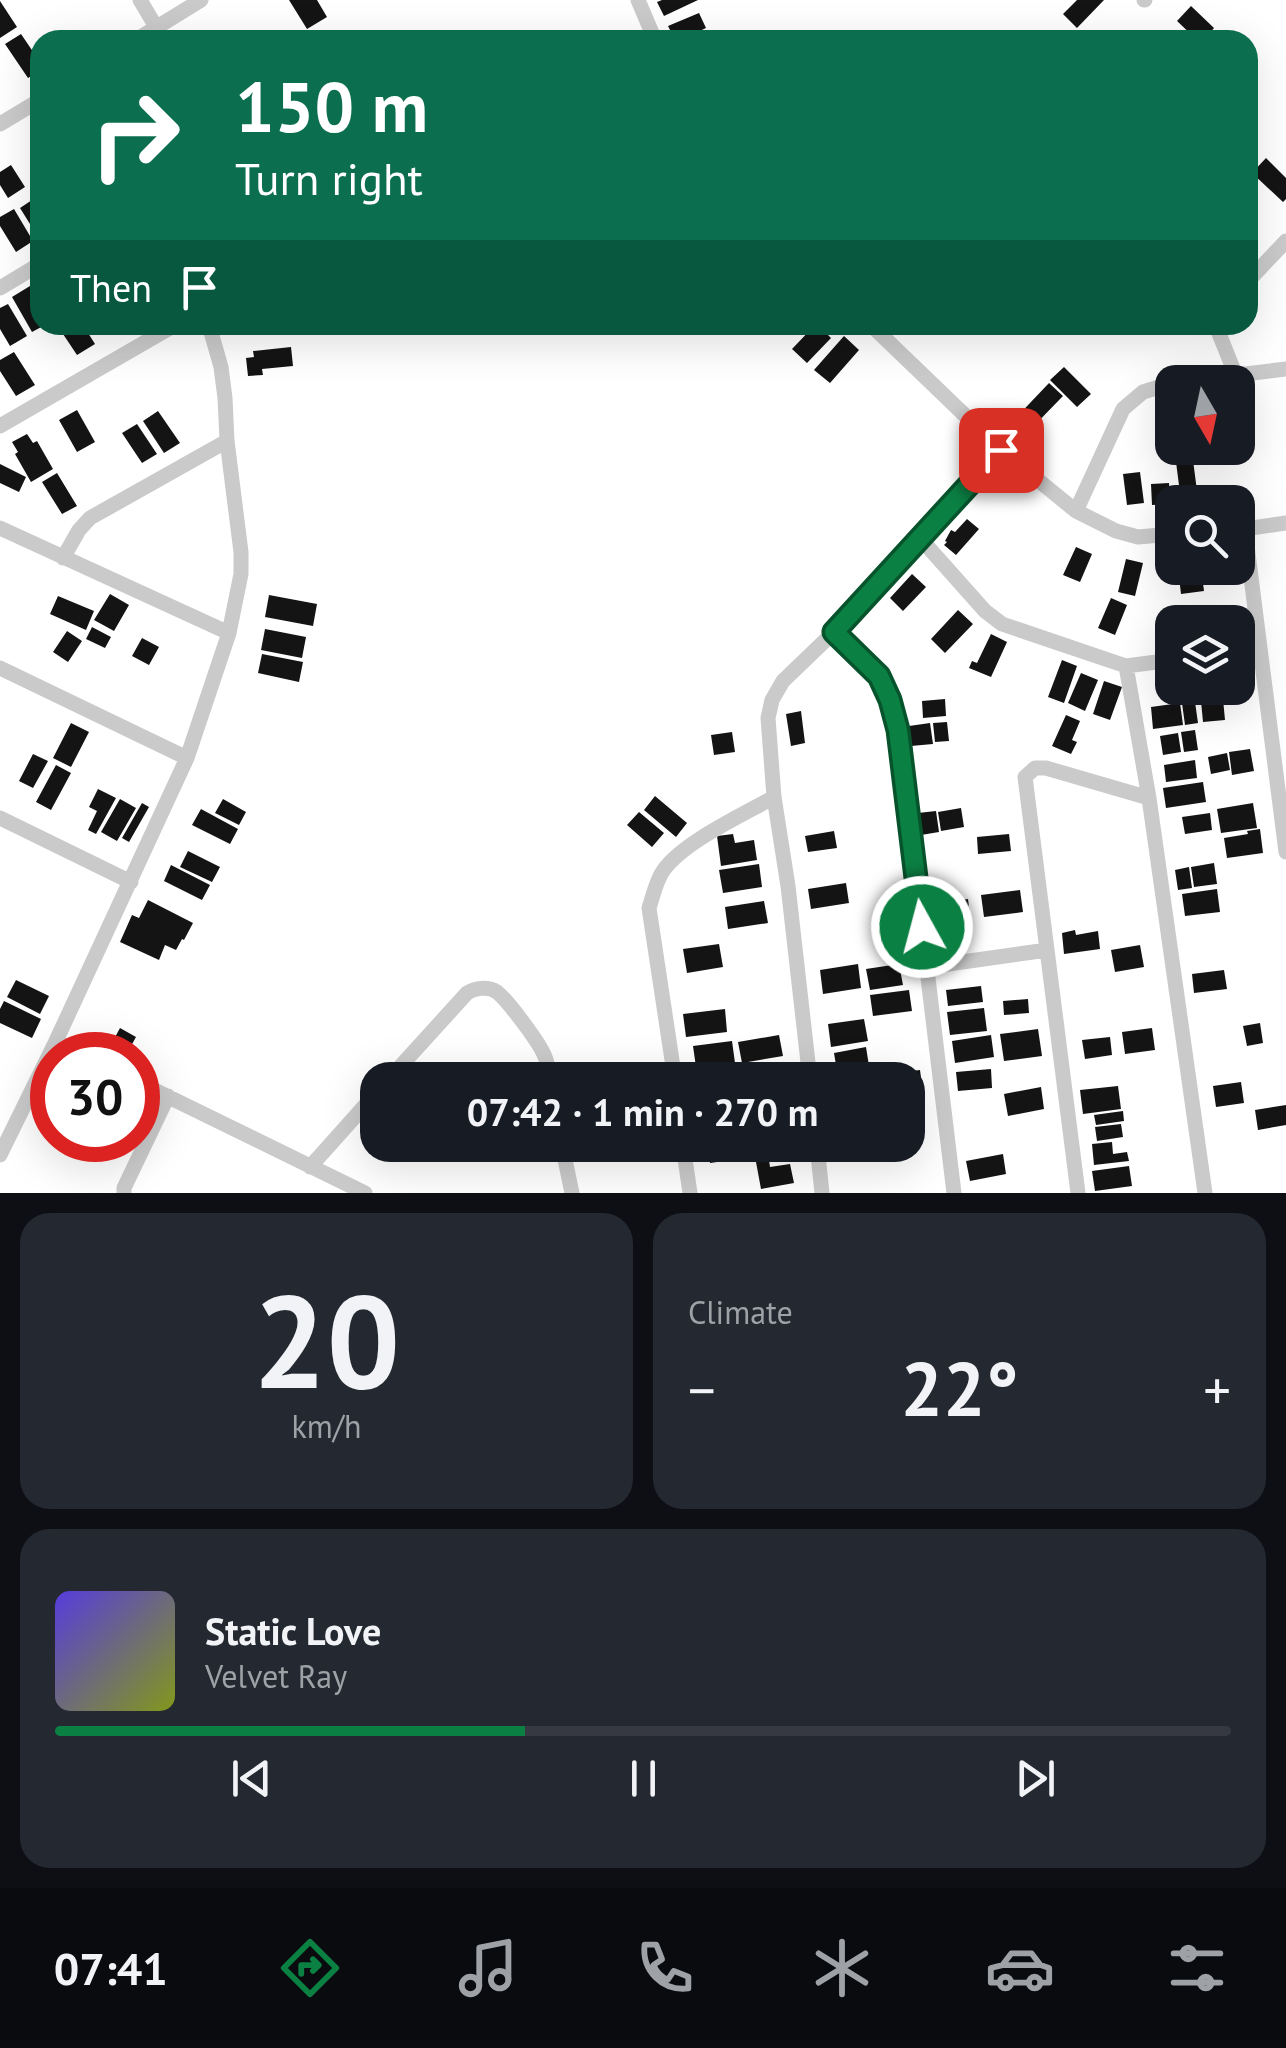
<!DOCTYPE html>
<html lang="en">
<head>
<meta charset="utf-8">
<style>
  body { margin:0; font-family:"PT Sans",sans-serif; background:#242831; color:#f1f3f6; height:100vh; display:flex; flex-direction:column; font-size:38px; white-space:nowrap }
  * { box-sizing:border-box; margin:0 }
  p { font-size:32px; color:#9ea1a6 }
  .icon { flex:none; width:55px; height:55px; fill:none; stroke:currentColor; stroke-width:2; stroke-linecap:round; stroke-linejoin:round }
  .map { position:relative; height:1193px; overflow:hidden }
  .details { display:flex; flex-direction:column; gap:20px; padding:20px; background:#0d0f14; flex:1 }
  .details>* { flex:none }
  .banner { position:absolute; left:30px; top:30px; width:1228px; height:305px; border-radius:30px; box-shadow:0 10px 40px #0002; background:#0b6e4f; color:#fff; overflow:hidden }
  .needle { width:65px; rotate:171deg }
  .buttons { position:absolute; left:1155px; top:365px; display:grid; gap:20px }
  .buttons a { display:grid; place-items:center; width:100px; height:100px; border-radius:20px; background:#171b24; box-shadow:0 10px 40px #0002; font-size:50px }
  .speed { position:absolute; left:30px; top:1032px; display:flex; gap:20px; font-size:50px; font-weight:700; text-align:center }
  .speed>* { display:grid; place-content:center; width:130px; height:130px; border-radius:50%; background:#171b24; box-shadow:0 10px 40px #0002; line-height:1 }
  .speed .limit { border:15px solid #d22; background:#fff; color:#111 }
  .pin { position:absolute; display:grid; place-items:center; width:85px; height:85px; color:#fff; margin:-42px; border-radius:20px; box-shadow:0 5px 15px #0006 }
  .me { position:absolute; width:110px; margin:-55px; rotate:353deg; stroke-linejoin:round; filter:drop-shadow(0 0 8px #0008) }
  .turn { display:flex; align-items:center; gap:35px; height:210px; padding:0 40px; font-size:45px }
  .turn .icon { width:130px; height:130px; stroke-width:2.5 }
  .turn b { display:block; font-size:70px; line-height:85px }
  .then { display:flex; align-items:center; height:95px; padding:0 40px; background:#0003; gap:20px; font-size:38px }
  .big { font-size:75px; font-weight:800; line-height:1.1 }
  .details .card { flex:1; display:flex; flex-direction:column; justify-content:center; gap:15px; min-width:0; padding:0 35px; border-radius:30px; background:#242831 }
  .details .dial { align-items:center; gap:0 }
  .dial b { font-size:130px; line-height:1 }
  .song { display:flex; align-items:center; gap:30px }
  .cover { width:120px; height:120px; border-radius:15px; background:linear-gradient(135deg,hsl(250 70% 55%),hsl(70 70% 35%)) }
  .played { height:10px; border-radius:5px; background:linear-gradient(90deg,#0b8043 40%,#363941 40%) }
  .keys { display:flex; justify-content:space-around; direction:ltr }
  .heat { display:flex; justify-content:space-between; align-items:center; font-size:55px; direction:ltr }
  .details .tiles { flex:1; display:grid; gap:20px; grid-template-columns:1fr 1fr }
  .card:last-child { grid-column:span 2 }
  .trip { position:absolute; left:360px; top:1062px; width:565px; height:100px; border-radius:30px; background:#171b24; box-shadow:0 10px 40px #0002; font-weight:800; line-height:100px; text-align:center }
  .tab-bar { display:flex; height:160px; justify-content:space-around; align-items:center; background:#090b0e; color:#9ea1a6 }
  .tab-bar .icon { width:70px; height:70px }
  .tab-bar .on { color:#0b8043 }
  .tab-bar b { font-size:45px; color:#f1f3f6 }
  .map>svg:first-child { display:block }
  .building { fill:#141414 }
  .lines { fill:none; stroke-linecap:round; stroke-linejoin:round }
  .street { stroke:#cacaca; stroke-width:15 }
  .route-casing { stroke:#07532c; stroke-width:25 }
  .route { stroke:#0b8043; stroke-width:18 }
</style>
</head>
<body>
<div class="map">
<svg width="1286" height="1193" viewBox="0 0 1286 1193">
  <rect width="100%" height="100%" fill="#fff"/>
  <!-- building -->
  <path class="building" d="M289,0H317L327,17L307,29Z
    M662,0H698L664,16L657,2Z
    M1077,0H1104L1077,28L1063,14Z
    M0,1L17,27L0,38Z
    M1191,6L1214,28L1204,40H1197L1177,21Z
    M699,13L706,28L680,40H675L668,26Z
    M21,34L40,62V71L28,78L5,44Z
    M1266,158L1286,178V199L1283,202L1252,173Z
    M11,165L25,187L8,198L0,185V172Z
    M35,198L40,206V240L20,208Z
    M14,209L33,241L16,252L0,226V217Z
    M30,286L40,304V325H45L32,332L12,297Z
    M8,304L27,336L10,346L0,329V308Z
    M57,325H83L95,344L77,355Z
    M815,325H818L831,338L807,363L792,349Z
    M844,336L859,350L830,383L814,370Z
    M291,347L293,366L262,369L263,375L248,376L246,358L254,357L253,351Z
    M14,352L35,385L16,396L0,371V360Z
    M1064,367L1091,394L1077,407L1050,380Z
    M1049,383L1063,396L1027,433L1013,421Z
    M77,410L95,442L77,452L59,420Z
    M158,411L180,443L164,453L143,421Z
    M137,424L157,454L142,463L122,433Z
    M27,434L33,443L37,441L53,469L31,482L15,454L18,452L12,442Z
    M1193,460L1197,491L1180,493L1176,462Z
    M0,464L26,477L19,492L0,483Z
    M1140,472L1144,503L1127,505L1123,474Z
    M57,473L77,506L62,514L42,482Z
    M1169,483L1170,504L1152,505L1151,484Z
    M967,519L979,529L956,555L944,545L947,542L945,541L951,530L955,532Z
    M1076,547L1092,554L1080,582L1063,575Z
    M1126,559L1143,563L1135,596L1118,592Z
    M1178,568H1201L1204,591L1181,594Z
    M912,574L926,587L903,611L890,598Z
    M110,594L129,605L114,631L94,620Z
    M269,595L317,604L313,626L265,617Z
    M58,596L94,611L86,630L50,614Z
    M1111,598L1127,605L1115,635L1098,628Z
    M958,610L973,624L945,653L931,639Z
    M92,627L111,637L105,648L86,639Z
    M265,629L306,637L302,658L261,650Z
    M67,631L82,641L68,662L53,652Z
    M991,634L1007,642L991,677L969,668L972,661L977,663Z
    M142,638L159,647L149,665L132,656Z
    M262,654L303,662L299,682L258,673Z
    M1062,660L1077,666L1064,703L1048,697Z
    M1081,673L1098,680L1085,711L1068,703Z
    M1104,681L1122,687L1110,720L1093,714Z
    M945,699L946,716L923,718L922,701Z
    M1223,699L1225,720L1203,722L1201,701Z
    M1195,702L1198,723L1185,725L1182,703Z
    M1180,703L1183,725L1153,729L1151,707Z
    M801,711L805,743L791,746L786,714Z
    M1066,715L1080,721L1072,740L1077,742L1071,754L1052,746Z
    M947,722L949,741L935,742L933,723Z
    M71,723L89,732L71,767L53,758Z
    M930,723L933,744L911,746L909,726Z
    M1195,730L1198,750L1184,752L1181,732Z
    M732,732L735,752L714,755L711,735Z
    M1178,733L1181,752L1163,755L1160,736Z
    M1250,749L1254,771L1232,775L1229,752Z
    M1227,753L1230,770L1211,774L1208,757Z
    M33,754L48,761L33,788L19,781Z
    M1195,760L1197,778L1166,782L1164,765Z
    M56,765L71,773L51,810L36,802Z
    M1203,782L1206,802L1166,808L1163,788Z
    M98,789L116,798L96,834L88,830L97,811L89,807Z
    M655,796L687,823L676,837L644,810Z
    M120,799L136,808L117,841L101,832Z
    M223,799L246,812L239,825L215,813Z
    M142,803L149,807L129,842L122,838Z
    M1253,803L1257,828L1221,833L1217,809Z
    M961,808L964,827L941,831L938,812Z
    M201,809L238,829L230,844L192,825Z
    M936,811L939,832L921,835L918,813Z
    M639,812L664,833L652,847L627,825Z
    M1210,813L1212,830L1185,834L1182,817Z
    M1260,829L1263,853L1227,858L1224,838L1248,834L1247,831Z
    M834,831L837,848L808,852L805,836Z
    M733,834L735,843L754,840L757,860L721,866L717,836Z
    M1009,834L1011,851L978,854L977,837Z
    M188,851L220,867L212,882L180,867Z
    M1214,863L1217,884L1194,887L1191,867Z
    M759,864L762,887L723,893L719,870Z
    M171,865L210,885L202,900L164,881Z
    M1189,867L1192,888L1178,890L1175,870Z
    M846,883L849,903L811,909L808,889Z
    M1217,889L1220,912L1185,916L1182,894Z
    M1020,890L1023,912L984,917L981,895Z
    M968,899L970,915L938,920L936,904Z
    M148,900L193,923L184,940L182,939L176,950L165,945L159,960L120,942L132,915L139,918Z
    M764,901L768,923L728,929L725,907Z
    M1075,930L1076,935L1098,931L1100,949L1064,954L1062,933Z
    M719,944L723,967L687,973L683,949Z
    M1140,945L1144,967L1115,972L1111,950Z
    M858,964L861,988L823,994L820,970Z
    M899,964L903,985L870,990L866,969Z
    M1224,970L1227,989L1194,993L1192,974Z
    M16,980L49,996L40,1014L7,997Z
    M981,986L983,1002L948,1006L946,990Z
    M909,990L912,1011L873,1016L870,995Z
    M1028,999L1029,1013L1004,1015L1003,1001Z
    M4,1001L41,1019L32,1038L0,1023V1009Z
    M984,1008L987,1031L950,1035L947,1012Z
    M725,1009L727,1032L686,1037L683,1014Z
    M864,1019L868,1041L831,1047L828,1024Z
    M1260,1023L1263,1043L1247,1046L1243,1026Z
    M120,1028L136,1037L126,1055H111L107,1052Z
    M1152,1028L1155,1050L1125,1054L1122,1032Z
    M1038,1029L1042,1056L1004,1061L1000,1034Z
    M779,1035L783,1056L742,1063L738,1042Z
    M991,1035L994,1057L955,1063L952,1041Z
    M1110,1037L1112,1055L1085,1059L1082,1040Z
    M732,1041L735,1063L696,1067L693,1046Z
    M866,1047L869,1066L837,1071L834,1053Z
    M611,1064L613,1080H571L570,1068Z
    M780,1069L782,1080H747L746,1074Z
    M991,1069L992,1088L958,1091L956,1072Z
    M920,1070L923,1093L908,1096V1080H881L880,1075Z
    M1241,1082L1244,1103L1216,1107L1213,1086Z
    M1118,1086L1121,1109L1083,1114L1080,1090Z
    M1041,1087L1044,1109L1008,1116L1004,1094Z
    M1286,1105V1125L1258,1130L1255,1110Z
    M1123,1111L1124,1121L1096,1125L1094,1115Z
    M1121,1124L1123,1137L1097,1141L1095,1127Z
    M1112,1142L1113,1154L1127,1152L1129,1161L1094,1165L1092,1144Z
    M707,1145H743L745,1158L710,1163Z
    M755,1145H792V1151L756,1155Z
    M840,1145H877L878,1152L842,1158Z
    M1003,1154L1006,1174L970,1181L966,1161Z
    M769,1160L770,1167L790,1164L794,1183L761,1189L756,1162Z
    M1129,1166L1132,1186L1095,1191L1092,1171Z"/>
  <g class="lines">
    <!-- street -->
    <path class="street" d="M140,0L156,27
      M638,0L655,40
      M1144,0H1145
      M136,40L201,0
      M0,124L40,100
      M1248,281L1286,241
      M0,288L40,264
      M871,325L1001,450L1076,511L1116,531L1138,537L1172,534
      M1219,325L1218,331L1236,376
      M1178,382L1286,369
      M0,426L175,325
      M1076,511L1123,409L1143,392L1172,383
      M0,528L229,633
      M1238,530L1286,523
      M1245,530L1286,852
      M920,538L985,611L1002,624L1126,666L1172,660
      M63,558L79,530L90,518L227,441
      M834,632L879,677L890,700L898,730L954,1193
      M1238,651L1260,648
      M1126,666L1149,798L1205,1193
      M0,668L187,758
      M0,818L131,882
      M927,967L1047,950
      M56,1041L84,1055
      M388,1080L467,993C475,988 488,986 497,992C508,1001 540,1043 545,1057C548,1064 549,1072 551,1080
      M675,1080L649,908C653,896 656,881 663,871C683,842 743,815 774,797
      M810,1080L788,886L774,797L768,718L772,700L783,681L834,632L1001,450
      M138,1082L365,1193
      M562,1145L572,1193
      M683,1145L690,1193
      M817,1145L822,1193
      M0,1155L56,1041L187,758L229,633L241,574V552L227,441L225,398L221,367L209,325
      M310,1167L378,1091
      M124,1193V1188L168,1096
      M1078,1193L1025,777L1035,768H1046L1149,798"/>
  </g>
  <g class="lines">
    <defs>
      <path id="route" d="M922,927L898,730L890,700L879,676L834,632L1001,450"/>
    </defs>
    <!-- route casing -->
    <use href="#route" class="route-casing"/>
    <!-- route -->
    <use href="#route" class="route"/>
  </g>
</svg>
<div class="buttons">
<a><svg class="needle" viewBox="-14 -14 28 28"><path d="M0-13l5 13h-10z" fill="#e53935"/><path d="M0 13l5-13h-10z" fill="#9ea1a6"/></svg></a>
<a><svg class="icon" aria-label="search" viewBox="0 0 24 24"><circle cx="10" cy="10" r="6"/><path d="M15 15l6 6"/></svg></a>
<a><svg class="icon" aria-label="layers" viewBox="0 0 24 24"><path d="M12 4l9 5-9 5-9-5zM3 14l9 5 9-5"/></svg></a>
</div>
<div class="speed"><div class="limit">30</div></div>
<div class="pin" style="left:1001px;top:450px;background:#d93025"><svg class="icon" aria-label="arrive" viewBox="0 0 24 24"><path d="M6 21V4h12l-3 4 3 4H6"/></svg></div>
<svg class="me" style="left:922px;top:927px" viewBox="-20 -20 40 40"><circle r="17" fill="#0b8043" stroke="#fff" stroke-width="3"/><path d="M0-11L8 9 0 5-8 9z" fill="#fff"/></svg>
<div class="trip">07:42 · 1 min · 270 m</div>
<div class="banner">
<div class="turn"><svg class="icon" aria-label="right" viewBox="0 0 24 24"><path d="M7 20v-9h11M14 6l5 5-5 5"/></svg><div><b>150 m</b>Turn right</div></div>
<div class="then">Then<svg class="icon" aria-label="arrive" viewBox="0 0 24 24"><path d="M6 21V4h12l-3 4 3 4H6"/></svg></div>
</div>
</div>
<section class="details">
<div class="tiles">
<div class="card dial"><b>20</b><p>km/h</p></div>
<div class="card"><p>Climate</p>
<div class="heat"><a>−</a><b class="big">22°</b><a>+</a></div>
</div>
<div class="card">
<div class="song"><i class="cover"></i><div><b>Static Love</b><p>Velvet Ray</p></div></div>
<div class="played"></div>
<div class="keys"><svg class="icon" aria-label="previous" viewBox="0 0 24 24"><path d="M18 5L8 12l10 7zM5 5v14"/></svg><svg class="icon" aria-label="pause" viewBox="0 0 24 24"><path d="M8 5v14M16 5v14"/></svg><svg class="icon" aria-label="next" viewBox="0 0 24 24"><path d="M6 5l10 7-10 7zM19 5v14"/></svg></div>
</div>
</div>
</section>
<nav class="tab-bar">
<b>07:41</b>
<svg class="icon on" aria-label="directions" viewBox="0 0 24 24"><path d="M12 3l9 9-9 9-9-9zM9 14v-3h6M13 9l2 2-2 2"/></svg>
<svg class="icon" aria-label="music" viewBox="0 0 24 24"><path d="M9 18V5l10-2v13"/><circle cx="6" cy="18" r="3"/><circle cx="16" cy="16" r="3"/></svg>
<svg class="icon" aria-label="phone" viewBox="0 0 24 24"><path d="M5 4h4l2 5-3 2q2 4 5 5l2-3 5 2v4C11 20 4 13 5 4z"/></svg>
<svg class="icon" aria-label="climate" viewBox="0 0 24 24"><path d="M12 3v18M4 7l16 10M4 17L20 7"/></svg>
<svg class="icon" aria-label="car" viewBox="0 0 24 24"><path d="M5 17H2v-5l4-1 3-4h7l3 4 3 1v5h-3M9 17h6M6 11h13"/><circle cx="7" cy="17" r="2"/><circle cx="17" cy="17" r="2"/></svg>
<svg class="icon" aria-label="filters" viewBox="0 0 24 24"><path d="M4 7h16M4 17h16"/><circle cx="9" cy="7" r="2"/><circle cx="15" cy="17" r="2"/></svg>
</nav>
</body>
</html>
